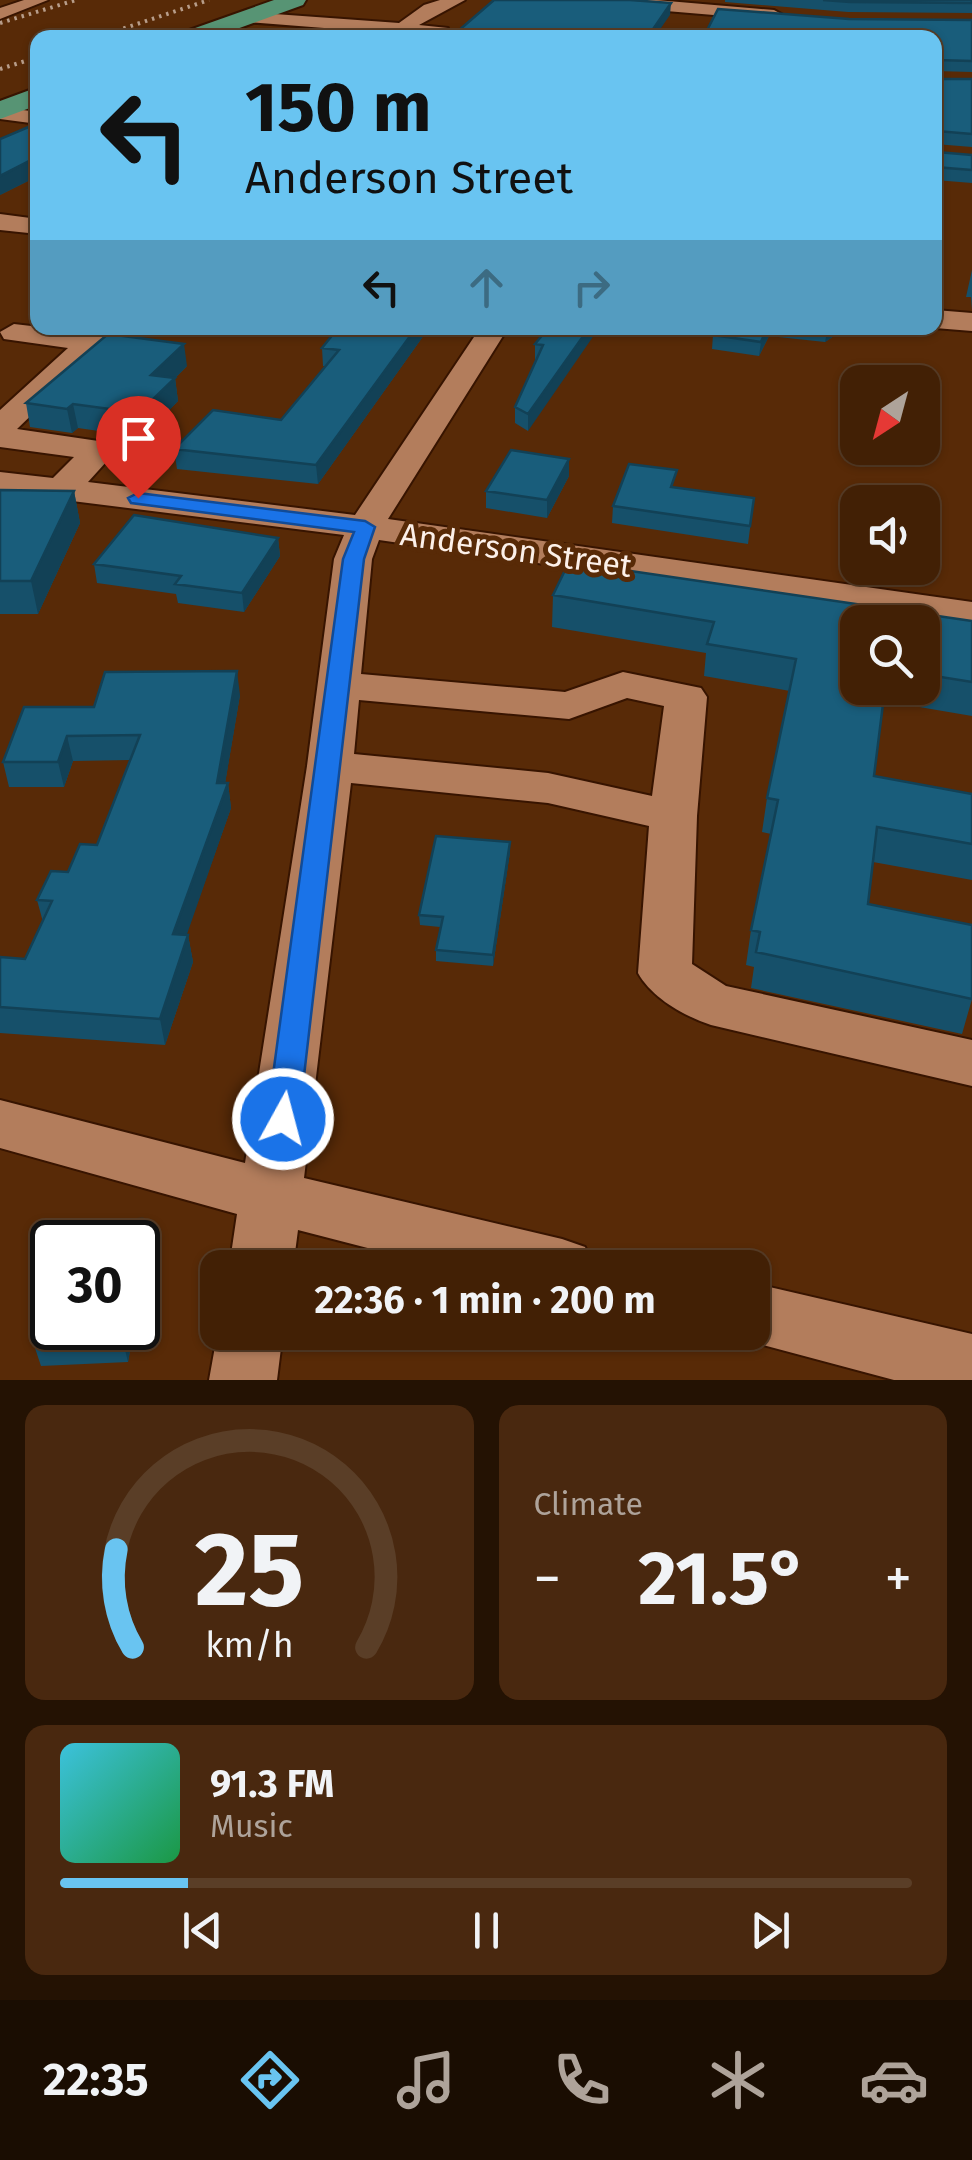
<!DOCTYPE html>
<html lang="en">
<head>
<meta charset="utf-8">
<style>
  body { margin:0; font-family:"Fira Sans",sans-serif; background:#49280f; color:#f1f3f6; height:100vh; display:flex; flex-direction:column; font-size:38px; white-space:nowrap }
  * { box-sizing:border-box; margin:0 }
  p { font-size:32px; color:#aea39a }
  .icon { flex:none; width:55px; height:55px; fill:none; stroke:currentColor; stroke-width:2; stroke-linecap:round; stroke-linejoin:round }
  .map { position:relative; height:1380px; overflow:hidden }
  .panel { display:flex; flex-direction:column; gap:25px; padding:25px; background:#241203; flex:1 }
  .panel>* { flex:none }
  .guide { position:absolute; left:30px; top:30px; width:912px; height:305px; border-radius:20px; box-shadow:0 2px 8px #0004,0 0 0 2px #5a3e27; background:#69c4f1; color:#111; overflow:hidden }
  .needle { width:65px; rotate:216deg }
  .controls { position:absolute; left:840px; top:365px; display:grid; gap:20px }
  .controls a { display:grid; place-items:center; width:100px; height:100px; border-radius:20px; background:#422005; box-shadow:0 2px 8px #0004,0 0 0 2px #5a3e27; font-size:50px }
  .speed { position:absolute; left:30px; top:1220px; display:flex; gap:20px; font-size:50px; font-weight:700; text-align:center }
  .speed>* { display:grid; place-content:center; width:130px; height:130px; border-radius:50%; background:#422005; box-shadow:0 2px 8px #0004,0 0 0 2px #5a3e27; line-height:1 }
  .speed .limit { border:5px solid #111; border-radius:15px; background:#fff; color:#111 }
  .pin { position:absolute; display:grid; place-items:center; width:85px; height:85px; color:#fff; margin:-102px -42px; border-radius:50% 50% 50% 0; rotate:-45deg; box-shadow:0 0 10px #0007 }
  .pin .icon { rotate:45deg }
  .me { position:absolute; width:110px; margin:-55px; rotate:7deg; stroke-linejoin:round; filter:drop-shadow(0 0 8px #0008) }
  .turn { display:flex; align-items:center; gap:35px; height:210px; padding:0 50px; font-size:45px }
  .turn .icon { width:130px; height:130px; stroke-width:2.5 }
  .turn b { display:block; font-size:70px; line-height:85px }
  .lanes { display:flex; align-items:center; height:95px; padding:0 50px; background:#0003; justify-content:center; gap:50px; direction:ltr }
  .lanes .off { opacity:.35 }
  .big { font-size:75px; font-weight:700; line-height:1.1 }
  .panel .widget { flex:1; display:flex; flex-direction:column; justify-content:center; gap:15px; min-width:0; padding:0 35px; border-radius:20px; background:#49280f }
  .panel .dial { align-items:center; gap:0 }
  .dial svg { height:260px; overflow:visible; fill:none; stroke:#5a3e27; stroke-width:7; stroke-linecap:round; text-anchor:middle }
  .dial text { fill:#f1f3f6; stroke:none }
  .song { display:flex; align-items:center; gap:30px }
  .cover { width:120px; height:120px; border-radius:15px; background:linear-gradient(135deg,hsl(190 70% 55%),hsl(140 70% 35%)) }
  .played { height:10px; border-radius:5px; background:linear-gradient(90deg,#69c4f1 15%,#5a3e27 15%) }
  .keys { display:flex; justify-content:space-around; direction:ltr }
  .heat { display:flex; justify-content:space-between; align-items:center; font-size:55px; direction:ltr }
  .panel .tiles { flex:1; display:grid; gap:25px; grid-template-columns:1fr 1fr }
  .widget:last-child { grid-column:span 2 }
  .trip { position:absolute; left:200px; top:1250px; width:570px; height:100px; border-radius:20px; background:#422005; box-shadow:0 2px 8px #0004,0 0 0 2px #5a3e27; font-weight:700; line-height:100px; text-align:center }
  .tab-bar { display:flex; height:160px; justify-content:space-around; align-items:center; background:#1a0d02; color:#aea39a }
  .tab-bar .icon { width:70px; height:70px }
  .tab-bar .current { color:#69c4f1 }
  .tab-bar b { font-size:45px; color:#f1f3f6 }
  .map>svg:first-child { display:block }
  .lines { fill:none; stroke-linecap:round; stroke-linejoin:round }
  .minor-casing { stroke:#371400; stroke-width:4 }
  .major-casing { stroke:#371400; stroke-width:4 }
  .minor { fill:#b37d5c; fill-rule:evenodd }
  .major { fill:#579474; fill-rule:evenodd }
  .rail { stroke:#b79d8a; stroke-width:4; stroke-dasharray:2.5 5; stroke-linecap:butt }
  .wall { fill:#16506a; fill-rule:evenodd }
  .shaded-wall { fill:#124156 }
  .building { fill:#195d7b; stroke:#124156; stroke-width:2.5 }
  .route { fill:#1a73e8; stroke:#114b97; stroke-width:2.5 }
  .labels { text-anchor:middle; stroke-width:10; stroke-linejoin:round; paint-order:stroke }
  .street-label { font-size:32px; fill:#fcf0e9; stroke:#582a07 }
</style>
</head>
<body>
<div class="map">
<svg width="972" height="1380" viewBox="0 0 972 1380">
  <rect width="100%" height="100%" fill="#582a07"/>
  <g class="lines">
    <defs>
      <path id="minor" d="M24,0H48L0,19V8Z
        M440,0H465L419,25L448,28V36L442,37L393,38L388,33L246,22L237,17L246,12L399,23L424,5Z
        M587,0H656L774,10L783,15L774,20L595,5Z
        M0,107L38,112V124L0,119Z
        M0,214L38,219V234L0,230Z
        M935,310L972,313V331L935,328Z
        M14,324L92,333L102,336L107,342L17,429L112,443L117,450L88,482L355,515L480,328H508L388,519L972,602V626L379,540L372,559L361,674L565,692L623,672L701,688L707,697L697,816L692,964L726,986L972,1040V1086L711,1025C684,1016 652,998 638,973L649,826L548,803L351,783L304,1178L562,1239L585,1247L594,1268H445L298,1230L293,1268H229L237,1214L0,1148V1100L245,1163L307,766L334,559L344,535L0,492V472L53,478L74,457L0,447V410L68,348L4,339L0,332ZM627,698L664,706L652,796L548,773L354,754L359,700L569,719Z
        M752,1283L972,1334V1380H894L729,1336L727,1332H752Z
        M218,1330L283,1332L277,1380H209Z"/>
      <path id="major" d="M274,0H306L303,5L212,38H178L181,33Z
        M38,87V105L0,119V101Z"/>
    </defs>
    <!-- minor casing -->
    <use href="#minor" class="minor-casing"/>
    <!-- major casing -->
    <use href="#major" class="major-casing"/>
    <!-- minor -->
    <use href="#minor" class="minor"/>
    <!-- major -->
    <use href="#major" class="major"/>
    <!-- rail -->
    <path class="rail" d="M0,23L76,0
      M95,38L209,0
      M0,69L38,57"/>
  </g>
  <!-- wall -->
  <path class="wall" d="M725,0H972V13L848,12L725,2Z
    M849,19L972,20V72L935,71Z
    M937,79H972V147L935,144Z
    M38,123V178H34L0,195Z
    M935,150L937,152L972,155V183L935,180Z
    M972,270V310L971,297H966Z
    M338,328H429L318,484L177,469L174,449L281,420L325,366H323L322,348Z
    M548,328L528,431L515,423V407L536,360H535V344Z
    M717,328H846L825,342L769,336L759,356L712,349L713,335Z
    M187,366L175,378L178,401L149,431L127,428L120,434L78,428L72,433L30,427L26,403Z
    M569,459V476L547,518L486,508V491Z
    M676,488L754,498L748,544L612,523L613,506Z
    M0,490L74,491L80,523L38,614H0Z
    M278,538L280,556L244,612L178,603L176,594L97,583L94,564Z
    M553,595L972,621V716L884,701L874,776L972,794V880L873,862L868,904L972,999L962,1034L751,988L754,967L746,965L751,930L771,834L762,832L767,798L790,691L704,676L706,653L552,627ZM922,622V688H858Z
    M240,695L225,783H228L231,808L186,935H188L193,962L165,1045L0,1033V957L25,959L43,922L37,900L97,845L130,760L73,761L64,787H9L3,762L94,707Z
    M510,842V852L493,966L436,961V950L440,927L420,925L419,915Z
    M134,1328L128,1362L41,1366L34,1345Z"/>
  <!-- shaded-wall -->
  <path class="shaded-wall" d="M671,3L670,15L654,38H647Z
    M31,160L34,178L0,195V176Z
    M416,328H429L318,484L316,465Z
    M589,328H599L528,431V414Z
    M767,328H770L769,336L759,356L761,342Z
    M828,328H846L825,342Z
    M184,344L187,366L175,378L178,401L149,431L145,407L151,375Z
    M73,404L78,428L72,433L67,409Z
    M123,404L127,428L120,434L117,410Z
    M569,459V476L547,518V500Z
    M74,491L80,523L38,614L31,581Z
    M278,538L280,556L244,612L242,593Z
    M237,671L240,695L223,796L228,783L231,808L178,960L173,934L217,783Z
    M67,736L73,761L64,787L58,762Z
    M510,842V852L493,966V955Z
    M188,935L193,962L165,1045L160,1019Z
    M142,1219L146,1239L138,1300V1246Z
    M125,1328H134L128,1362L123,1342Z"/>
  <!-- building -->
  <path class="building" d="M494,0H630L671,3L647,38H450Z
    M823,0H972V3L850,2Z
    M718,9L849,19L972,20V61L937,60L935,68V38H703Z
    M935,77L937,79H972V134L937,131L935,133Z
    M38,123V161L31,160L0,176V139Z
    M935,150L937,152L972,155V170L935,167Z
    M338,328H416L316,465L174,449L213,410L281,420L339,350L322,348Z
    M548,328H589L528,414L515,407L543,345L535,344Z
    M717,328H767L761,342L713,335Z
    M108,334L184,344L151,375L175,378L145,407L123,404L117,410L73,404L67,409L26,403Z
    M511,450L569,459L547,500L486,491Z
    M629,464L677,470L671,487L754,498L750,526L613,506Z
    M0,490L74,491L31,581H0Z
    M134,515L278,538L242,593L175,584L181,576L94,564Z
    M569,562L972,621V682L922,674V622H858V688H885L874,776L972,794V844L877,827L868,904L972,925V999L756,952L760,932L751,930L778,800L767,798L796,659L707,644L714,622L553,595Z
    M237,671L217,783H228L173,934L188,935L160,1019L0,1007V957L25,959L52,901L37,900L51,871L68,872L80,844L97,845L140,735L67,736L58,762H3L24,707H94L105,672Z
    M436,836L510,842L493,955L436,950L443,917L419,915Z
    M142,1219L138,1246V1242H55L59,1222Z
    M52,1254V1328H125L123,1342L34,1345Z"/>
  <!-- route -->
  <path class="route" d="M138,493L365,521L375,527L364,559L299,1119L294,1128L283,1132L272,1128L267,1119L343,559L354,532L131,503L128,498Z"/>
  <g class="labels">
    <!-- street labels -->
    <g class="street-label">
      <text transform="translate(516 550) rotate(8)" y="11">Anderson Street</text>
    </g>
  </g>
</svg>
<div class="controls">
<a><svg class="needle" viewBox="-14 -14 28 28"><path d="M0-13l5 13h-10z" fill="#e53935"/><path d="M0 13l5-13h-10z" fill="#aea39a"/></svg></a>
<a><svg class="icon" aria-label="sound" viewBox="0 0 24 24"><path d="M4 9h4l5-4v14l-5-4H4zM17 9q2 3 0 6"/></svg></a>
<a><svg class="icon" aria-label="search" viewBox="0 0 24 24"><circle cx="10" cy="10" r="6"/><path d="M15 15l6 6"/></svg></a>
</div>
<div class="speed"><div class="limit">30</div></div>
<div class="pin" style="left:138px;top:498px;background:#d93025"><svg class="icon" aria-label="arrive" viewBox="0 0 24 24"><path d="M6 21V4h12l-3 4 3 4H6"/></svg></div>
<svg class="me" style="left:283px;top:1119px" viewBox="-20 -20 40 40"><circle r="17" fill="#1a73e8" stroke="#fff" stroke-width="3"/><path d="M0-11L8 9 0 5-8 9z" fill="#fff"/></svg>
<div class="trip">22:36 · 1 min · 200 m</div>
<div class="guide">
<div class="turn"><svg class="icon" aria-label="left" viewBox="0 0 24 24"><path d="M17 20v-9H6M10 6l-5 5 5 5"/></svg><div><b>150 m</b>Anderson Street</div></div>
<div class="lanes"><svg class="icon" aria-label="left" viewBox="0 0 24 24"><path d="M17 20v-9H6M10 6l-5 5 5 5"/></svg><svg class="icon off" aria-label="ahead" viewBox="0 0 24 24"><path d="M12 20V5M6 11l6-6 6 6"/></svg><svg class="icon off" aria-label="right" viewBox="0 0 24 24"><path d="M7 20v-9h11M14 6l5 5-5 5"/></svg></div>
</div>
</div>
<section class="panel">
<div class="tiles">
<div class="widget dial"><svg viewBox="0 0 100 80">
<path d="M14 69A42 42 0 1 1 86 69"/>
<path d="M14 69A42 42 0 0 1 9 39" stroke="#69c4f1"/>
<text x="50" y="56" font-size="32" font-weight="700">25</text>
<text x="50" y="72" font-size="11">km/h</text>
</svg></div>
<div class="widget"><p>Climate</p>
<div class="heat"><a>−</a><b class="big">21.5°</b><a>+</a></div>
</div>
<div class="widget">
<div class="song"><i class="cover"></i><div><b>91.3 FM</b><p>Music</p></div></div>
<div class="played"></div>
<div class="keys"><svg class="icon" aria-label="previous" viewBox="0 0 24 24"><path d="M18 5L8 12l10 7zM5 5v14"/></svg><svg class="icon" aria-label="pause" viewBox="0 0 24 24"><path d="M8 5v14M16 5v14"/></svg><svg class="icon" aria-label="next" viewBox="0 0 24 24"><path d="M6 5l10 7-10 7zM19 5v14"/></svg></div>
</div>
</div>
</section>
<nav class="tab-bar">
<b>22:35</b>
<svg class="icon current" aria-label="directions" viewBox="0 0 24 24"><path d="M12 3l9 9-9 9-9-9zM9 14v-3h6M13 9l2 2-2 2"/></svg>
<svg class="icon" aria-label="music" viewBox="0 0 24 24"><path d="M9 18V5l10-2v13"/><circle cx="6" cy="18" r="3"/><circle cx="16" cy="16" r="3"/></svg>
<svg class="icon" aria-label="phone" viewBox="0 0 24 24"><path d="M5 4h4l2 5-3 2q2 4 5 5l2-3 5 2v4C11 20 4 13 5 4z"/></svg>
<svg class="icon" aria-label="climate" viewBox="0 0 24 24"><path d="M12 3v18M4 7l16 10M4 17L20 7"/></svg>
<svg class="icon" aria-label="car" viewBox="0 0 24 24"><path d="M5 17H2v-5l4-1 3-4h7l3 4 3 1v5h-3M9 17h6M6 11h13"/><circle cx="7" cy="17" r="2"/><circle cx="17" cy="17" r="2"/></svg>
</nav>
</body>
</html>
